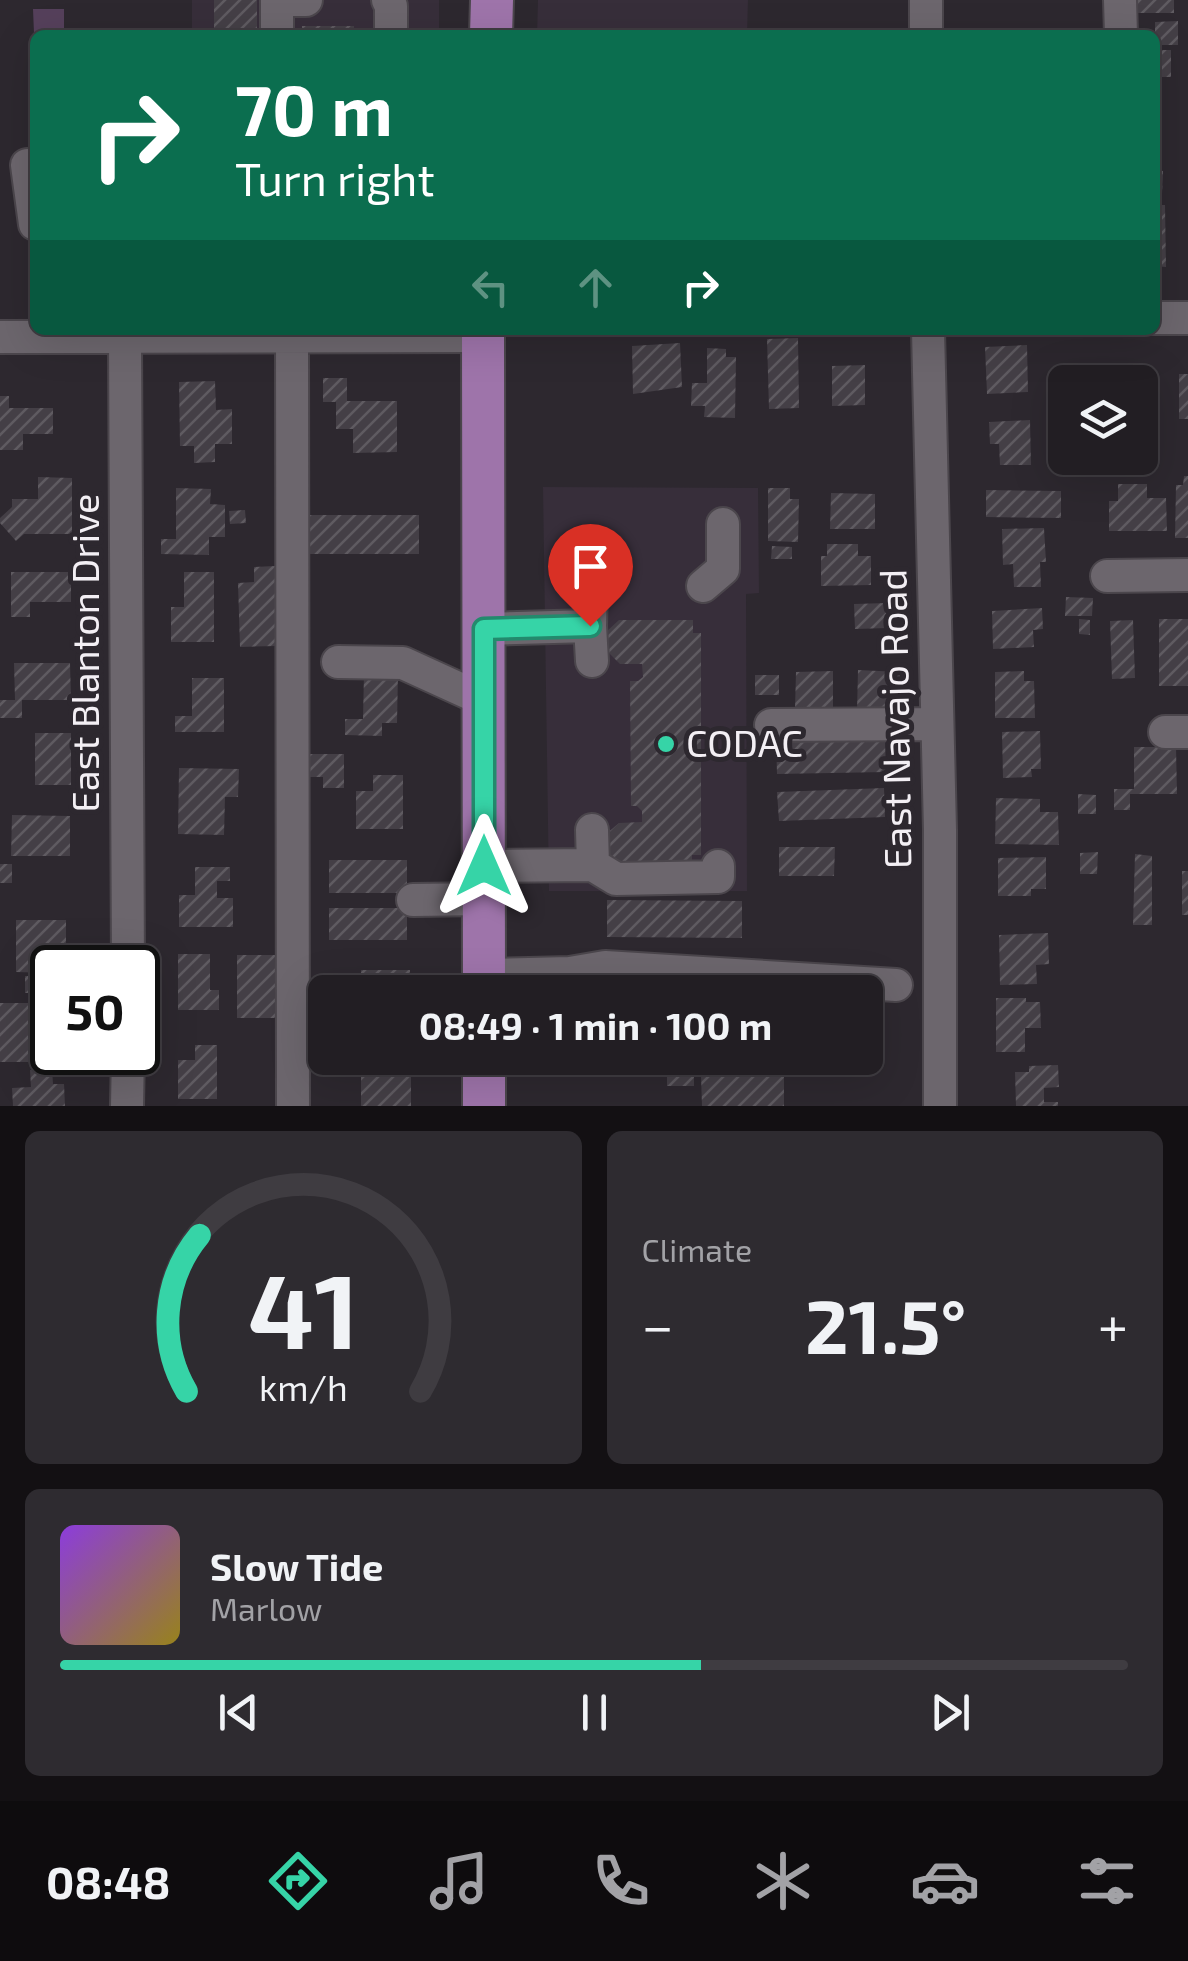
<!DOCTYPE html>
<html lang="en">
<head>
<meta charset="utf-8">
<style>
  body { margin:0; font-family:"Exo 2",sans-serif; background:#2e2b30; color:#f1f3f6; height:100vh; display:flex; flex-direction:column; font-size:38px; white-space:nowrap }
  * { box-sizing:border-box; margin:0 }
  p { font-size:32px; color:#a2a2a6 }
  .icon { flex:none; width:55px; height:55px; fill:none; stroke:currentColor; stroke-width:2; stroke-linecap:round; stroke-linejoin:round }
  .map { position:relative; height:1106px; overflow:hidden }
  .panel { display:flex; flex-direction:column; gap:25px; padding:25px; background:#131013; flex:1 }
  .panel>* { flex:none }
  .guide { position:absolute; left:30px; top:30px; width:1130px; height:305px; border-radius:15px; box-shadow:0 10px 40px #0002,0 0 0 2px #3f3c41; background:#0b6e4f; color:#fff; overflow:hidden }
  .tools { position:absolute; left:1048px; top:365px; display:grid; gap:20px }
  .tools a { display:grid; place-items:center; width:110px; height:110px; border-radius:15px; background:#221e23; box-shadow:0 10px 40px #0002,0 0 0 2px #3f3c41; font-size:50px }
  .speed { position:absolute; left:30px; top:945px; display:flex; gap:20px; font-size:50px; font-weight:700; text-align:center }
  .speed>* { display:grid; place-content:center; width:130px; height:130px; border-radius:50%; background:#221e23; box-shadow:0 10px 40px #0002,0 0 0 2px #3f3c41; line-height:1 }
  .speed .limit { border:5px solid #111; border-radius:15px; background:#fff; color:#111 }
  .pin { position:absolute; display:grid; place-items:center; width:85px; height:85px; color:#fff; margin:-102px -42px; border-radius:50% 50% 50% 0; rotate:-45deg; box-shadow:0 0 10px #0007 }
  .pin .icon { rotate:45deg }
  .me { position:absolute; width:110px; margin:-55px; rotate:0deg; stroke-linejoin:round; filter:drop-shadow(0 0 8px #0008) }
  .turn { display:flex; align-items:center; gap:35px; height:210px; padding:0 40px; font-size:45px }
  .turn .icon { width:130px; height:130px; stroke-width:2.5 }
  .turn b { display:block; font-size:70px; line-height:85px }
  .lanes { display:flex; align-items:center; height:95px; padding:0 40px; background:#0003; justify-content:center; gap:50px; direction:ltr }
  .lanes .off { opacity:.35 }
  .big { font-size:75px; font-weight:700; line-height:1.1 }
  .panel .tile { flex:1; display:flex; flex-direction:column; justify-content:center; gap:15px; min-width:0; padding:0 35px; border-radius:15px; background:#2e2b30 }
  .panel .dial { align-items:center; gap:0 }
  .dial svg { height:260px; overflow:visible; fill:none; stroke:#3f3c41; stroke-width:7; stroke-linecap:round; text-anchor:middle }
  .dial text { fill:#f1f3f6; stroke:none }
  .song { display:flex; align-items:center; gap:30px }
  .cover { width:120px; height:120px; border-radius:15px; background:linear-gradient(135deg,hsl(270 70% 55%),hsl(50 70% 35%)) }
  .played { height:10px; border-radius:5px; background:linear-gradient(90deg,#36d4a7 60%,#3f3c41 60%) }
  .keys { display:flex; justify-content:space-around; direction:ltr }
  .heat { display:flex; justify-content:space-between; align-items:center; font-size:55px; direction:ltr }
  .panel .tiles { flex:1; display:grid; gap:25px; grid-template-columns:1fr 1fr }
  .tile:last-child { grid-column:span 2 }
  .trip { position:absolute; left:308px; top:975px; width:575px; height:100px; border-radius:15px; background:#221e23; box-shadow:0 10px 40px #0002,0 0 0 2px #3f3c41; font-weight:700; line-height:100px; text-align:center }
  .tab-bar { display:flex; height:160px; justify-content:space-around; align-items:center; background:#0e0c0e; color:#a2a2a6 }
  .tab-bar .icon { width:70px; height:70px }
  .tab-bar .on { color:#36d4a7 }
  .tab-bar b { font-size:45px; color:#f1f3f6 }
  .map>svg:first-child { display:block }
  .built { fill:#372e3a }
  .green { fill:#55405b }
  .building { fill:url(#building-hatch) }
  .lines { fill:none; stroke-linecap:round; stroke-linejoin:round }
  .minor-casing { stroke:#4b464c; stroke-width:36 }
  .major-casing { stroke:#4b464c; stroke-width:46 }
  .minor { stroke:#6c666d; stroke-width:32 }
  .major { stroke:#9e74aa; stroke-width:42 }
  .route-casing { stroke:#238a6d; stroke-width:25 }
  .route { stroke:#36d4a7; stroke-width:18 }
  .poi-dot { fill:#36d4a7; stroke:#2d282f; stroke-width:4 }
  .labels { text-anchor:middle; stroke-width:10; stroke-linejoin:round; paint-order:stroke }
  .street-label { font-size:38px; fill:#f3eff4; stroke:#2d282f }
  .poi-label { font-size:38px; fill:#f3eff4; stroke:#2d282f; text-anchor:start }
</style>
</head>
<body>
<div class="map">
<svg width="1188" height="1106" viewBox="0 0 1188 1106">
  <defs>
    <pattern id="building-hatch" width="6" height="6" patternUnits="userSpaceOnUse" patternTransform="scale(2.5)"><rect width="6" height="6" fill="#443f46"/><path d="M-1 1l2-2M0 6l6-6M5 7l2-2" fill="none" stroke="#5f5b61"/></pattern>
  </defs>
  <rect width="100%" height="100%" fill="#2d282f"/>
  <!-- built -->
  <path class="built" d="M192,0H439V35H192Z
    M538,0H748L747,35H537Z
    M543,487L758,488L759,593L746,594L747,891H549Z"/>
  <!-- green -->
  <path class="green" d="M33,9H64V35H35V58Z"/>
  <!-- building -->
  <path class="building" d="M214,0H257V35H214Z
    M1136,0H1174V13H1136Z
    M1178,21V45H1155V22Z
    M302,26H354V35H302Z
    M1076,29V35H1044V30Z
    M1155,50H1171V77H1155Z
    M1155,170L1163,171L1162,194H1155Z
    M1155,205H1165L1166,267L1155,266Z
    M798,338L799,408L769,409L767,339Z
    M680,343L682,387L633,394L632,346Z
    M1027,345L1028,392L987,394L985,347Z
    M707,348L726,349V357H736L735,418L704,417L705,406H691L692,383H707Z
    M865,365V405L832,406V366Z
    M1080,366H1094V382H1080Z
    M1179,374H1188V419H1179Z
    M323,378H347V401H397V452L353,453V429H336V402H323Z
    M215,381L216,410L232,409V444H215V462L194,463V446H180L179,382Z
    M0,396H9V408H53V434H23V450H0Z
    M1030,420L1031,465H1000L999,444H990L989,422Z
    M1184,476H1188V538H1175L1176,485H1183Z
    M38,477L72,478V534H24L16,541L0,523V518L12,507V499H38Z
    M1118,484H1147V498H1166L1167,531H1109V501H1118Z
    M176,488L211,489L210,504L225,505V537H209V555L161,554V539H176Z
    M768,488H790V499H799L798,542L768,541Z
    M986,490L1061,491V518L986,517Z
    M831,493L875,494V529H830Z
    M245,510L246,523L230,524L229,511Z
    M306,515H419V554H306Z
    M1044,528L1046,562H1040L1041,587H1014L1013,564L1003,565L1002,529Z
    M827,544H858V556H871V585L821,586V556H827Z
    M772,546L792,547V559H771Z
    M275,566L277,646L240,647L238,583L254,582V567Z
    M11,572H71V602H30V617H11Z
    M184,572H214V642H171V607H184Z
    M1066,597L1093,598L1092,616H1065Z
    M887,603L888,628L855,629L854,604Z
    M1042,608L1043,629L1033,630L1034,647L993,649L992,611Z
    M1079,619L1090,620V635L1079,634Z
    M1159,619H1188V686H1159Z
    M619,620H693V633H701V855H692V868H619L605,857L604,836L619,823L642,822V811L637,806H631L630,681H638L643,677L642,664H620L607,651L606,632Z
    M1133,620L1135,678L1112,679L1110,621Z
    M14,663H70L71,700H22V718H0V700H15Z
    M858,670L900,672L899,712L857,711Z
    M833,671V708L795,709L796,672Z
    M1024,671V681H1034L1035,718H995V672Z
    M364,673H398L397,723H382V736L345,735V719H363Z
    M755,675H779V695H755Z
    M192,678H224V732H175V716H192Z
    M1040,731L1041,769H1031L1032,777L1003,778L1002,732Z
    M35,733H71V785H35Z
    M885,737L886,772L777,774L776,738Z
    M1134,747H1176L1177,794H1130V810H1114V789H1134Z
    M309,754H344V788H323V777H309Z
    M179,768L239,769L238,797H225L224,835L178,834Z
    M373,775H403V829H356V791H373Z
    M884,788L885,817L779,821L777,792Z
    M1078,794L1096,795V814H1078Z
    M996,798L1040,799V812H1058L1059,845L995,844Z
    M12,815L70,816V856H11Z
    M779,847H835L834,876H779Z
    M1098,852L1097,874H1080V853Z
    M1135,854L1152,856V925H1133Z
    M1046,857V889H1031V896H998V858Z
    M329,860H407V893H329Z
    M0,864H12V883H0Z
    M195,867H230V881H217V898H233V927H179V895H195Z
    M1182,871H1188V915H1182Z
    M607,900L742,901V938L607,937Z
    M329,908H407V940H329Z
    M16,920H66V955H50V973L16,972Z
    M1048,933L1049,964L1036,965L1037,984L1000,985L999,935Z
    M178,954H210V990H219V1010H178Z
    M237,955H277V1018H237Z
    M361,970H410V992H361Z
    M25,976H52V993H25Z
    M996,998H1026V1002H1040L1041,1028H1025V1052H996Z
    M314,1001H325V1033H314Z
    M0,1003H52V1038H39V1062H0Z
    M195,1045H217V1099H178V1060H195Z
    M327,1058H398V1076H411V1106H361V1074H327Z
    M667,1058H763V1063H784V1106H702L701,1076H694V1086H667Z
    M1058,1065L1059,1087L1044,1088V1102H1058V1106H1016L1015,1072H1029V1066Z
    M52,1069L53,1084H64L65,1106H13L12,1088L31,1087L30,1070Z"/>
  <g class="lines">
    <defs>
      <path id="minor" d="M388,0L391,6V35
        M926,0V35
        M1120,0L1121,35
        M277,35V0H306
        M27,165L35,224
        M1155,318H1188
        M928,330L940,830V1106
        M0,337L483,336
        M292,337L293,1106
        M125,339L128,968
        M1107,576L1188,575
        M703,586L723,569V524
        M590,626L591,589
        M484,629L590,626L592,661
        M338,662L403,663L484,700
        M771,725L937,724
        M1165,732H1188
        M592,830L593,865
        M484,866L593,865L616,879L718,877V866
        M413,900L484,899
        M484,975L570,973L605,967L896,985
        M506,1058L547,1059
        M127,1106L128,1052"/>
      <path id="major" d="M491,35L492,0
        M483,330L484,992
        M484,1058V1106"/>
    </defs>
    <!-- minor casing -->
    <use href="#minor" class="minor-casing"/>
    <!-- major casing -->
    <use href="#major" class="major-casing"/>
    <!-- minor -->
    <use href="#minor" class="minor"/>
    <!-- major -->
    <use href="#major" class="major"/>
  </g>
  <g class="lines">
    <defs>
      <path id="route" d="M484,866V629L590,626"/>
    </defs>
    <!-- route casing -->
    <use href="#route" class="route-casing"/>
    <!-- route -->
    <use href="#route" class="route"/>
  </g>
  <!-- markers -->
  <circle class="poi-dot" cx="666" cy="744" r="10"/>
  <g class="labels">
    <!-- street labels -->
    <g class="street-label">
      <text transform="translate(86 653) rotate(-90)" y="13">East Blanton Drive</text>
      <text transform="translate(896 719) rotate(-91)" y="13">East Navajo Road</text>
    </g>
    <!-- poi labels -->
    <g class="poi-label">
      <text x="686" y="757">CODAC</text>
    </g>
  </g>
</svg>
<div class="tools">
<a><svg class="icon" aria-label="layers" viewBox="0 0 24 24"><path d="M12 4l9 5-9 5-9-5zM3 14l9 5 9-5"/></svg></a>
</div>
<div class="speed"><div class="limit">50</div></div>
<div class="pin" style="left:590px;top:626px;background:#d93025"><svg class="icon" aria-label="arrive" viewBox="0 0 24 24"><path d="M6 21V4h12l-3 4 3 4H6"/></svg></div>
<svg class="me" style="left:484px;top:866px" viewBox="-20 -20 40 40"><path d="M0-17L14 15 0 8-14 15z" fill="#36d4a7" stroke="#fff" stroke-width="4"/></svg>
<div class="trip">08:49 · 1 min · 100 m</div>
<div class="guide">
<div class="turn"><svg class="icon" aria-label="right" viewBox="0 0 24 24"><path d="M7 20v-9h11M14 6l5 5-5 5"/></svg><div><b>70 m</b>Turn right</div></div>
<div class="lanes"><svg class="icon off" aria-label="left" viewBox="0 0 24 24"><path d="M17 20v-9H6M10 6l-5 5 5 5"/></svg><svg class="icon off" aria-label="ahead" viewBox="0 0 24 24"><path d="M12 20V5M6 11l6-6 6 6"/></svg><svg class="icon" aria-label="right" viewBox="0 0 24 24"><path d="M7 20v-9h11M14 6l5 5-5 5"/></svg></div>
</div>
</div>
<section class="panel">
<div class="tiles">
<div class="tile dial"><svg viewBox="0 0 100 80">
<path d="M14 69A42 42 0 1 1 86 69"/>
<path d="M14 69A42 42 0 0 1 18 21" stroke="#36d4a7"/>
<text x="50" y="56" font-size="32" font-weight="700">41</text>
<text x="50" y="72" font-size="11">km/h</text>
</svg></div>
<div class="tile"><p>Climate</p>
<div class="heat"><a>−</a><b class="big">21.5°</b><a>+</a></div>
</div>
<div class="tile">
<div class="song"><i class="cover"></i><div><b>Slow Tide</b><p>Marlow</p></div></div>
<div class="played"></div>
<div class="keys"><svg class="icon" aria-label="previous" viewBox="0 0 24 24"><path d="M18 5L8 12l10 7zM5 5v14"/></svg><svg class="icon" aria-label="pause" viewBox="0 0 24 24"><path d="M8 5v14M16 5v14"/></svg><svg class="icon" aria-label="next" viewBox="0 0 24 24"><path d="M6 5l10 7-10 7zM19 5v14"/></svg></div>
</div>
</div>
</section>
<nav class="tab-bar">
<b>08:48</b>
<svg class="icon on" aria-label="directions" viewBox="0 0 24 24"><path d="M12 3l9 9-9 9-9-9zM9 14v-3h6M13 9l2 2-2 2"/></svg>
<svg class="icon" aria-label="music" viewBox="0 0 24 24"><path d="M9 18V5l10-2v13"/><circle cx="6" cy="18" r="3"/><circle cx="16" cy="16" r="3"/></svg>
<svg class="icon" aria-label="phone" viewBox="0 0 24 24"><path d="M5 4h4l2 5-3 2q2 4 5 5l2-3 5 2v4C11 20 4 13 5 4z"/></svg>
<svg class="icon" aria-label="climate" viewBox="0 0 24 24"><path d="M12 3v18M4 7l16 10M4 17L20 7"/></svg>
<svg class="icon" aria-label="car" viewBox="0 0 24 24"><path d="M5 17H2v-5l4-1 3-4h7l3 4 3 1v5h-3M9 17h6M6 11h13"/><circle cx="7" cy="17" r="2"/><circle cx="17" cy="17" r="2"/></svg>
<svg class="icon" aria-label="filters" viewBox="0 0 24 24"><path d="M4 7h16M4 17h16"/><circle cx="9" cy="7" r="2"/><circle cx="15" cy="17" r="2"/></svg>
</nav>
</body>
</html>
